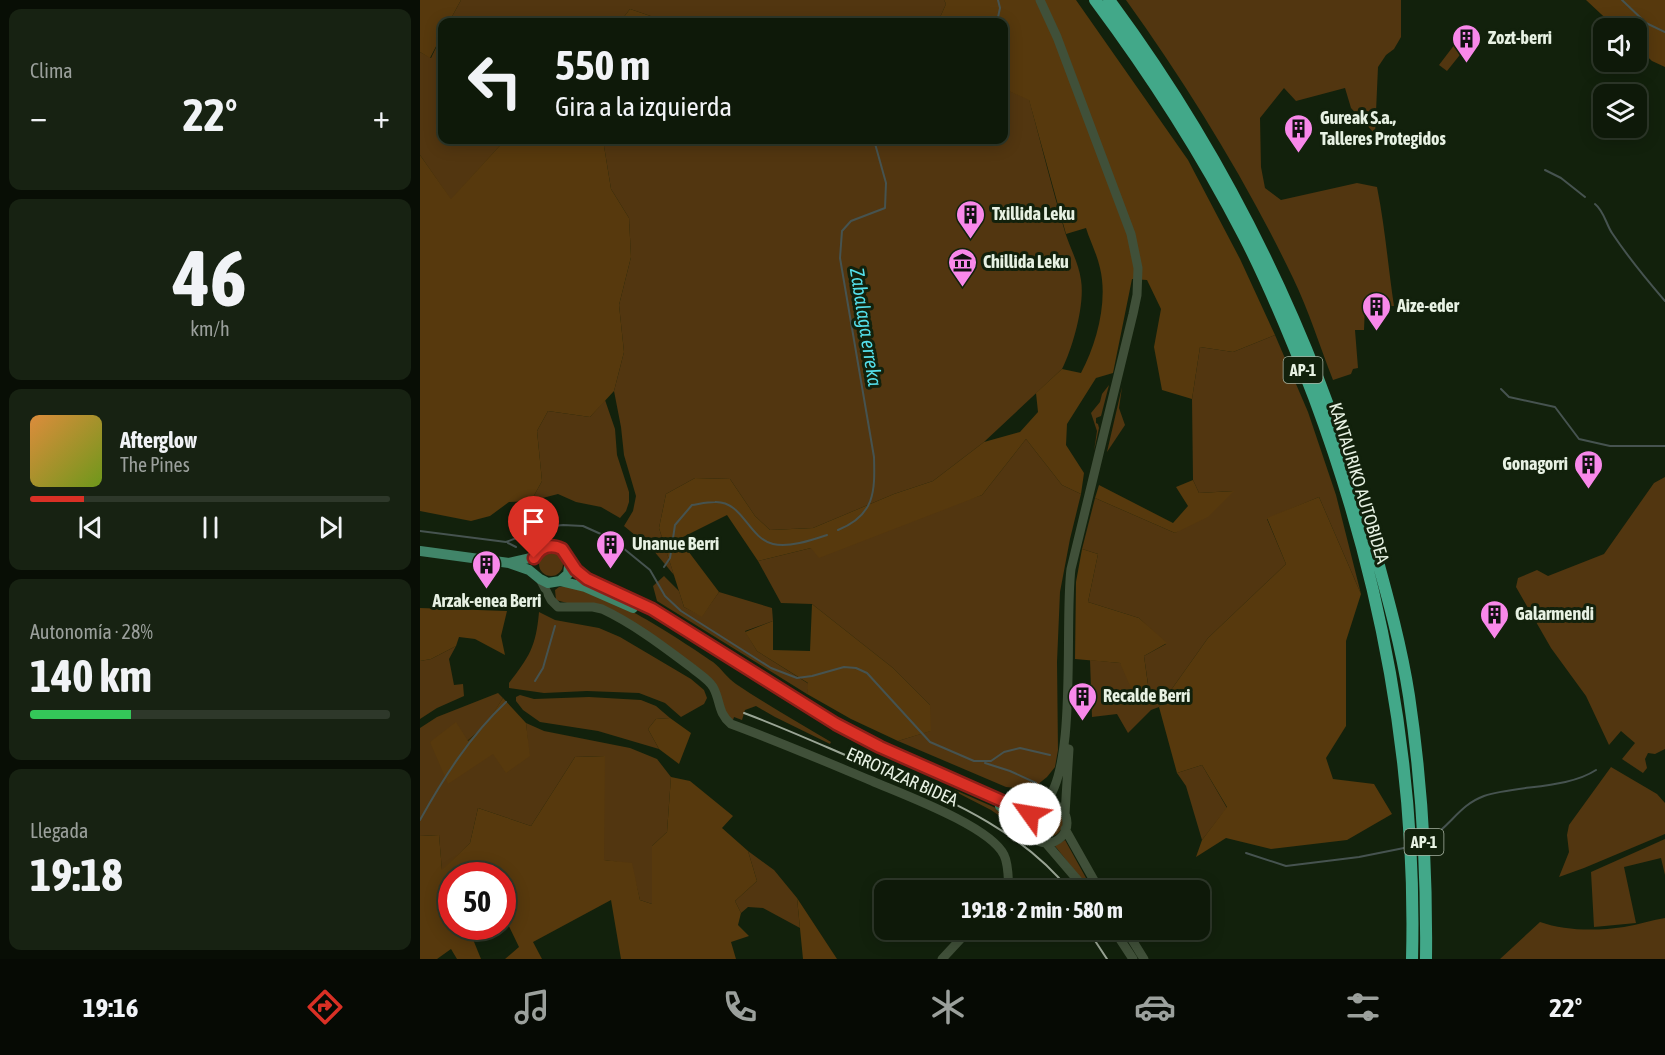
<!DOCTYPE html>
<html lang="es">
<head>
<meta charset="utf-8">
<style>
  body { margin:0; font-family:"Asap Condensed",sans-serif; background:#172212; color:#f1f3f6; height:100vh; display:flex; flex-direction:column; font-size:22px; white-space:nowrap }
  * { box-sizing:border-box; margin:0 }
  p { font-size:20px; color:#9ba09c }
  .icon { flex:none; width:33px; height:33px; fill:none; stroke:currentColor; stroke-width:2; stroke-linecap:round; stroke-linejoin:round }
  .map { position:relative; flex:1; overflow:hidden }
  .details { display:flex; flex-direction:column; gap:9px; padding:9px; background:#080e05; width:420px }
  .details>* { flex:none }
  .top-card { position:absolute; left:18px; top:18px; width:570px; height:126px; border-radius:12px; box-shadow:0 3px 15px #0003,0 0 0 2px #2e382a; background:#0e1909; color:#f1f3f6; overflow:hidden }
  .controls { position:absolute; left:1173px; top:18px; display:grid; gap:12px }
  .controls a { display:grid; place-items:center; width:54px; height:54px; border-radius:12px; background:#0e1909; box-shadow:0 3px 15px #0003,0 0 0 2px #2e382a; font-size:30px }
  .speed { position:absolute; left:18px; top:862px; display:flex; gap:12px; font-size:30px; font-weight:700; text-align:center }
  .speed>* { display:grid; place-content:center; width:78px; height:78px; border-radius:50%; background:#0e1909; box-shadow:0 3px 15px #0003,0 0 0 2px #2e382a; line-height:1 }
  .speed .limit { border:9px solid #d22; background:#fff; color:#111 }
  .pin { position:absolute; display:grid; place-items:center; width:51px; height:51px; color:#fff; margin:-62px -26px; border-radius:50% 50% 50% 0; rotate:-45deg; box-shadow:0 0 6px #0007 }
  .pin .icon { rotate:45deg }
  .me { position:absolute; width:66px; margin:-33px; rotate:302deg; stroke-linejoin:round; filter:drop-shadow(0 0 4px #0008) }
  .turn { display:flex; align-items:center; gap:21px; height:126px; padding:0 18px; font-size:27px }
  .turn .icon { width:78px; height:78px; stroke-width:2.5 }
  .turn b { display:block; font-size:42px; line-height:51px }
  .big { font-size:45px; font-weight:700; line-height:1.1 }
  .details .widget { flex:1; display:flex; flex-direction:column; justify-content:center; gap:9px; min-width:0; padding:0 21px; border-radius:12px; background:#172212 }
  .details .dial { align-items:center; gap:0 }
  .dial b { font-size:78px; line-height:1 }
  .song { display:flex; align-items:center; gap:18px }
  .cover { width:72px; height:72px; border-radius:9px; background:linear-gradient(135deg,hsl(30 70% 55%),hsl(80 70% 35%)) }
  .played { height:6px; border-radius:3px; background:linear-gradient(90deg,#d93025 15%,#2e382a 15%) }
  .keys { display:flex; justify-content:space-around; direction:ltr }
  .heat { display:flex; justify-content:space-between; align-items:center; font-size:33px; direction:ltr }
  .charge { height:9px; border-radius:4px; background:linear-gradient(90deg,#34c759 28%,#2e382a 0) }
  .trip { position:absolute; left:454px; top:880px; width:336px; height:60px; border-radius:12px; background:#0e1909; box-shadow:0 3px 15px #0003,0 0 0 2px #2e382a; font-weight:700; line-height:60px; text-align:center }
  .tabs { display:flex; height:96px; justify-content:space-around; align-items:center; background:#060a04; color:#9ba09c }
  .tabs .icon { width:42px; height:42px }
  .tabs .active { color:#d93025 }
  .tabs b { font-size:27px; color:#f1f3f6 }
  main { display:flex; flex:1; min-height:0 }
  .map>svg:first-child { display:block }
  .green { fill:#523610 }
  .forest { fill:#57390d }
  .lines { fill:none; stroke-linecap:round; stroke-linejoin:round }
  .stream { stroke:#465350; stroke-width:2 }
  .secondary { stroke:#405039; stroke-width:9 }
  .primary { stroke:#418569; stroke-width:10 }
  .highway { stroke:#42a889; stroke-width:12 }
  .rail { stroke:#9aa595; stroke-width:2 }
  .route-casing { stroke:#8d1f18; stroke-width:15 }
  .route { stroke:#d93025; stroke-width:10 }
  .labels { text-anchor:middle; stroke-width:6; stroke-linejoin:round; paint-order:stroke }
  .shield { fill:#12210c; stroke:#a7b3a2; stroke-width:1.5 }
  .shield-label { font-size:16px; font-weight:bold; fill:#e7f1e3 }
  .poi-label { font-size:18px; font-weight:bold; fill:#e7f1e3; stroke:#12210c; text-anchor:start }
  .street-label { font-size:18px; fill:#e7f1e3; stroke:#12210c }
  .water-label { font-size:20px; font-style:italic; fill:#54dee9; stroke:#12210c }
</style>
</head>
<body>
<main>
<section class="details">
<div class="widget"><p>Clima</p>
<div class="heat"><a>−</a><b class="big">22°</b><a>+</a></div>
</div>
<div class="widget dial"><b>46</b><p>km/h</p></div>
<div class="widget">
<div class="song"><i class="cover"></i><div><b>Afterglow</b><p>The Pines</p></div></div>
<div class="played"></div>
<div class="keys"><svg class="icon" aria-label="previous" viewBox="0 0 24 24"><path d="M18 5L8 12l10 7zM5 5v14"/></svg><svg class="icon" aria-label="pause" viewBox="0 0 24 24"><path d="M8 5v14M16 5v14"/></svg><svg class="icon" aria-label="next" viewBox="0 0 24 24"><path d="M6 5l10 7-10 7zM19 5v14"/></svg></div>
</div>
<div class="widget"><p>Autonomía · 28%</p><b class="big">140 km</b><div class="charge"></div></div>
<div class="widget"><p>Llegada</p><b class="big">19:18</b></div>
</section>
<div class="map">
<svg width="1245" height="959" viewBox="0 0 1245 959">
  <rect width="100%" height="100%" fill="#12210c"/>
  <!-- green -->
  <path class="green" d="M41,0H524L526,4L518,22H248L210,9L200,22H29Z
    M706,0H981V37L974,49L966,55L958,67L955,134L931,108L925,88L876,101L864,88L840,118L841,167L845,188L861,200L937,183L957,187C965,227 968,266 974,306H945L944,330H935L938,368L933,369L931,374L913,380C900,347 889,311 873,278C826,180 769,88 706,0Z
    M22,35V140H85L31,200L0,155V52L11,58Z
    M1035,44L1043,51L1027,71L1019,65Z
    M584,89L609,99C621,144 632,188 645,232C650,248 659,264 661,280C665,304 653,347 642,369L564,442L513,481L474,494L393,528L350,530L335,516L310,479L275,478L246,494L239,528L254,575L233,550L204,526L213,511L216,496L204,455L201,427L194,391L204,352L199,305L211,257L209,218L191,189L184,146L186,140H584Z
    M855,335L888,412L916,495L941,594L899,497L847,519L866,564L788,638L739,707L731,710L708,733L697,714L672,717L670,660L700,663L728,684L724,656L746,644L719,618L668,602L678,554L662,549L675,498L755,533L813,491L779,493L773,480L772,399L780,347L813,352Z
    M689,385L681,416L676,418V423L678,424L679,428L674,451L677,431L671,413L680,402L682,394Z
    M702,387L699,408L705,425L687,452Z
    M185,400L195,429L197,455L209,492V502L206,511L200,518L181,507L156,502L138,494L111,501L122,481L117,431L128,411L170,417Z
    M606,439L642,485L661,494L650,539L640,592L637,662L638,750L635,767L627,777L617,785L605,789L586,787L478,741L510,731V705L473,668L392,604L361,603L338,561L391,548L562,495Z
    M1245,477V749L1235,754L1228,753L1225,759L1227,768L1223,773L1202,759L1215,743L1201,731L1189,745L1166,696L1131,648L1096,587L1098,578L1117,570L1128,576L1184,554L1234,483Z
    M119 564a12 12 0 1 1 24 0a12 12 0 1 1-24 0Z
    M244,576L259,591L264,607L282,616L299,592L352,608L353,621L325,631L337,651L389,684L387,694L237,601L233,586Z
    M147,586C187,591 258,638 293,662C302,669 307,678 316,684C347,705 379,723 411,742L410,744L355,717L336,706L325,710L322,720L314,717L313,720L307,716L293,682L173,604L147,603L136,600L135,590L139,587Z
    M119,612L135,620L179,628L200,637L271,679L284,690L287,698L284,704L261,717L245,703L219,693L167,691L124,693L89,688V683C109,657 116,647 119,612Z
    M36,646L29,659L34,685L43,684L44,696L17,708L0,719V661L11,659Z
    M78,693L83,698L66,725L47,741L10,742L73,754L109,756L106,723L124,731L210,748L237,759L251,777L247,832L232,846V904L220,900L211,864L184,860V756L155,757L111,826L58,808L50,843L22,871L19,835L0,836V728L17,717Z
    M100,695L114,699L169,697L221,700L236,706L250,718L236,719L228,729L239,749L178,731L120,722L103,710L96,701V697Z
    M782,765L807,808L782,840L766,786L757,773Z
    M1191,767L1237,794L1245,803V834L1164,868L1139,877L1149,852L1147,835L1149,825Z
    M535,790L594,816L602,822L606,834L571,810L534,791Z
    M613 822a15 15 0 1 1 30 0a15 15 0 1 1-30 0Z
    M1245,839V875L1241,858L1204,867L1216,923L1174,927L1171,872Z
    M645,840L671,887L666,885L635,846Z
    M328,851L354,870L377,898L380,928L343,908L328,907L321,913L315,901L337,881Z
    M1245,918V959H1080L1120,922C1145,931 1177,931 1204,927C1218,925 1231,920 1245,918Z"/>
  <!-- forest -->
  <path class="forest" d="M0,0H41L29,22H22V35L10,58L0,52Z
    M524,0H656L768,160L820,259L855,335L813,352L780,347L772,399L742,390L734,347L741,309L727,280L712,279L693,373L676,378L647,424L646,445L664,473L661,494L642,485L606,439L562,495L399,558L391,548L338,561L307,515L259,539L299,592L282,617L264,607L239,528L246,494L275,478L310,479L335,516L350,530L393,528L474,494L513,481L564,442L600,432L618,412L616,393L642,369L661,373C677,343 688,301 680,268C677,254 670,241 666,228L646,234L609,100L584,89V22H518L526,4Z
    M1166,0H1245V67L1232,61L1217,47L1216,28H1196Z
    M210,9L248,22H200Z
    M85,140H96L105,143L107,140H186L184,146L191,189L209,218L211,257L199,305L204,352L194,391L170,417L128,411L117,431L122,481L111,501L89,502L70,516L51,521L0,511V155L31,199Z
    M773,480L779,493L814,491L788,517L755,533L675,498L679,485L753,523L768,506L756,487Z
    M899,497L941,594L926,641V726L906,758L913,779L954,784L972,814L927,840L851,849L806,838L776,857L782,840L807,807L782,765L757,773L739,707L788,638L866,564L847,518Z
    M662,549L678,554L668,602L719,618L747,643L724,656L728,685L711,688L700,663L655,659L656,582Z
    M392,604L473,668L510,705L511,731L478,741L431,719L387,694L388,683L337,651L325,632L353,621V650L390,651Z
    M0,608L87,611L81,636L85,655L55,639L39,637L36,646L11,659L0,661Z
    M83,698L106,723L110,756L86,773L73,754L28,784L10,742L36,722L48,741L66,724Z
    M250,718L271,733L259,764L239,749L228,729L236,719Z
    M185,756L184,860L212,863L220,900L232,904V846L247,832L251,777L270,781L313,816L302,828L328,851L337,881L315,901L321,913L318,925L329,936L311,942L316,959H201L191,900L113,942L122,959H85L99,947L83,914L82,876H32V927H48L61,959H37L31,949L17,959H0V836L19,835L22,870L50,843L58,808L111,826L155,757Z
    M377,898L417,959H383Z"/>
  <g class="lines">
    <!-- stream -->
    <path class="stream" d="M1202,0L1226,23L1245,32
      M577,22L580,8L578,0
      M1125,170L1141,178L1165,197
      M1175,204C1184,211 1186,224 1192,233C1208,257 1226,279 1245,301
      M1081,389L1089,397L1135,407L1159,439L1190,446H1245
      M418,530C455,515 455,492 454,457L420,258L422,231L431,221L465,208L466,183L454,140
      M0,531L86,542L125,527L143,525L163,526L192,539L230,570L245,596L261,611L351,668L377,678L392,676L424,667L436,668L447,673L510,742L554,761H571L584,752L600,748L630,755
      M88,543L96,547
      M244,567L250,558L255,525L272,505C279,504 287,502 295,502C323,501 328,538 353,544C369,548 392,540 407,535
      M115,681L123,668L135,626
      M565,763L590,771L616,783
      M0,820C24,777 50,736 86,702
      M1009,839C1030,827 1039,805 1064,796C1098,785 1147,789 1176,770
      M826,853L866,866L939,857L984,848"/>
    <!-- secondary -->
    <path class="secondary" d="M620,0L637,37L711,234L718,268L717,295L713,314L651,569C644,623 658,767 625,803
      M120,579L131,600L138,607H173L182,609C214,624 244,647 272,668C279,674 288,679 293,687C301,701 297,712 311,724C360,742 404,761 452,781C482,794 570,826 584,855C589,865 588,880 589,891
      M607 823a20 20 0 1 1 40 0a20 20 0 1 1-40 0Z
      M645,814L649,749
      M645,829L680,891
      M625,842L667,891
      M694,930L713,959
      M706,930L724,959
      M522,959L549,930"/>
    <!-- primary -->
    <path class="primary" d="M0,551L89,563L109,570L120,579L128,583L140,581L148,574L150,559
      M89,563L110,558L127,546H137L147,553L156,570L167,579L232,609L416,724L460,747L589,804L616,806
      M140,581L165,587L213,608
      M580,806L600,817L608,824"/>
    <!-- highway -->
    <path class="highway" d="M675,0C731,75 781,153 824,236C851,288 873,343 894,397C961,576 997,767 992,959
      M689,0C810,163 897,345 952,540C966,591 981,644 989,696C1002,783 1007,871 1006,959"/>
    <!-- rail -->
    <path class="rail" d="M324,713C367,729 408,748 451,766C523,798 599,827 650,891
      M668,930L687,959"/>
  </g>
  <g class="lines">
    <defs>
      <path id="route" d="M114,558C120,547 130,543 142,549L156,570L167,579L232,609L416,724L460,747L589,804L616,807L610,814"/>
    </defs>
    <!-- route casing -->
    <use href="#route" class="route-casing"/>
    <!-- route -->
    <use href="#route" class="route"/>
  </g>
  <!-- icons -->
  <defs>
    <symbol id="building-pin" viewBox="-11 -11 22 30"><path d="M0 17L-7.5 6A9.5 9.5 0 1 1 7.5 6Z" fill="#f888ea" stroke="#12210c"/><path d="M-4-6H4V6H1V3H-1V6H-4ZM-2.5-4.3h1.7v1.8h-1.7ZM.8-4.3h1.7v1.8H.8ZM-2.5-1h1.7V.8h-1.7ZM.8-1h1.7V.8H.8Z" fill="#111"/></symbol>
    <symbol id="museum-pin" viewBox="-11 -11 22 30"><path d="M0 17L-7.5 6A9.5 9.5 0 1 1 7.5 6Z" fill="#f888ea" stroke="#12210c"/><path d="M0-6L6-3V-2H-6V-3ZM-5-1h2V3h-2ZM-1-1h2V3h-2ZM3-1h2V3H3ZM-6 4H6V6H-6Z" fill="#111"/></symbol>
  </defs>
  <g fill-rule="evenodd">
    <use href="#building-pin" x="1030" y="22" width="33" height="45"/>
    <use href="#building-pin" x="862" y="112" width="33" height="45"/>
    <use href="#building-pin" x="534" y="198" width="33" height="45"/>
    <use href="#museum-pin" x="526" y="246" width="33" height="45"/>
    <use href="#building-pin" x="940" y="290" width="33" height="45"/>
    <use href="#building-pin" x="1152" y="448" width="33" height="45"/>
    <use href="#building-pin" x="174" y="528" width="33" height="45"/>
    <use href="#building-pin" x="50" y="548" width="33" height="45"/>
    <use href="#building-pin" x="1058" y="598" width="33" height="45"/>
    <use href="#building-pin" x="646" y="680" width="33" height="45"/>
  </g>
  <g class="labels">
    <!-- shield labels -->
    <g class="shield">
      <rect x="863.5" y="357" width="39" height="26" rx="4.5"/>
      <rect x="984.5" y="829" width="39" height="26" rx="4.5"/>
    </g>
    <g class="shield-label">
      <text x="883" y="376">AP-1</text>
      <text x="1004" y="848">AP-1</text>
    </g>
    <!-- poi labels -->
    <g class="poi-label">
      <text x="1068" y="44">Zozt-berri</text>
      <text x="900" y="124">Gureak S.a.,<tspan x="900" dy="21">Talleres Protegidos</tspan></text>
      <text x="572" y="220">Txillida Leku</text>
      <text x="563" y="268">Chillida Leku</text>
      <text x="977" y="312">Aize-eder</text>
      <text x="1148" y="470" text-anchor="end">Gonagorri</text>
      <text x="212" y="550">Unanue Berri</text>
      <text x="67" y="607" text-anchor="middle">Arzak-enea Berri</text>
      <text x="1095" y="620">Galarmendi</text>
      <text x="683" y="702">Recalde Berri</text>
    </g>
    <!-- street labels -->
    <g class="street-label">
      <text transform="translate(939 483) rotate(73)" y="6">KANTAURIKO AUTOBIDEA</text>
      <text transform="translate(482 777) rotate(24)" y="6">ERROTAZAR BIDEA</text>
    </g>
    <!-- water labels -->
    <g class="water-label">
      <text transform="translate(446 327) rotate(81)" y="7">Zabalaga erreka</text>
    </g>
  </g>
</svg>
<div class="controls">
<a><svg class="icon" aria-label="sound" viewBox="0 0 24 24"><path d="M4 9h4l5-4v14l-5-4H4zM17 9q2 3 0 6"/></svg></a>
<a><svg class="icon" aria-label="layers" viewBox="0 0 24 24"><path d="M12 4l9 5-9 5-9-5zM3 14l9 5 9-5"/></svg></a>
</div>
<div class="speed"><div class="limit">50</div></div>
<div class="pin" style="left:114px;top:558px;background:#d93025"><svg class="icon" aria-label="arrive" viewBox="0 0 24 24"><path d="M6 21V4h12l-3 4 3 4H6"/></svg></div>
<svg class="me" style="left:610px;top:814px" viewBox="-20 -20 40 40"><circle r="19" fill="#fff"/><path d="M0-13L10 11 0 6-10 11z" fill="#d93025"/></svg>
<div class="trip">19:18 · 2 min · 580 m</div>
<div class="top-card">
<div class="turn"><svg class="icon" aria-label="left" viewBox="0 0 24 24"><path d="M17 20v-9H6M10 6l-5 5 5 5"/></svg><div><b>550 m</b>Gira a la izquierda</div></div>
</div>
</div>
</main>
<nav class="tabs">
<b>19:16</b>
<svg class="icon active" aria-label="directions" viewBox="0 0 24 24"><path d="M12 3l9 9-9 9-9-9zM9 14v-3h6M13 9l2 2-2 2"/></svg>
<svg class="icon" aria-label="music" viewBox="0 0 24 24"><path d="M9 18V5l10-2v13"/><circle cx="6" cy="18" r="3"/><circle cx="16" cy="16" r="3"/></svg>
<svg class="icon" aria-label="phone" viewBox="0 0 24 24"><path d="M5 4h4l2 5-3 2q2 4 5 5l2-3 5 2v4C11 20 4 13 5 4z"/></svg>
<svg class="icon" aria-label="climate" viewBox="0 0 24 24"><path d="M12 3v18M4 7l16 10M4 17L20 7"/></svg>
<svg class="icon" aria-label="car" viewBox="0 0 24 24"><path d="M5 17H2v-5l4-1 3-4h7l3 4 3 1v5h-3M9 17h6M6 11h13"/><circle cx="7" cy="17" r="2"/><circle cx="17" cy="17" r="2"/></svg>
<svg class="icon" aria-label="filters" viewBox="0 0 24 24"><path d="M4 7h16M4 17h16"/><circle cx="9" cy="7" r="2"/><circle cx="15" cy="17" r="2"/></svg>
<b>22°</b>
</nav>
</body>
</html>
